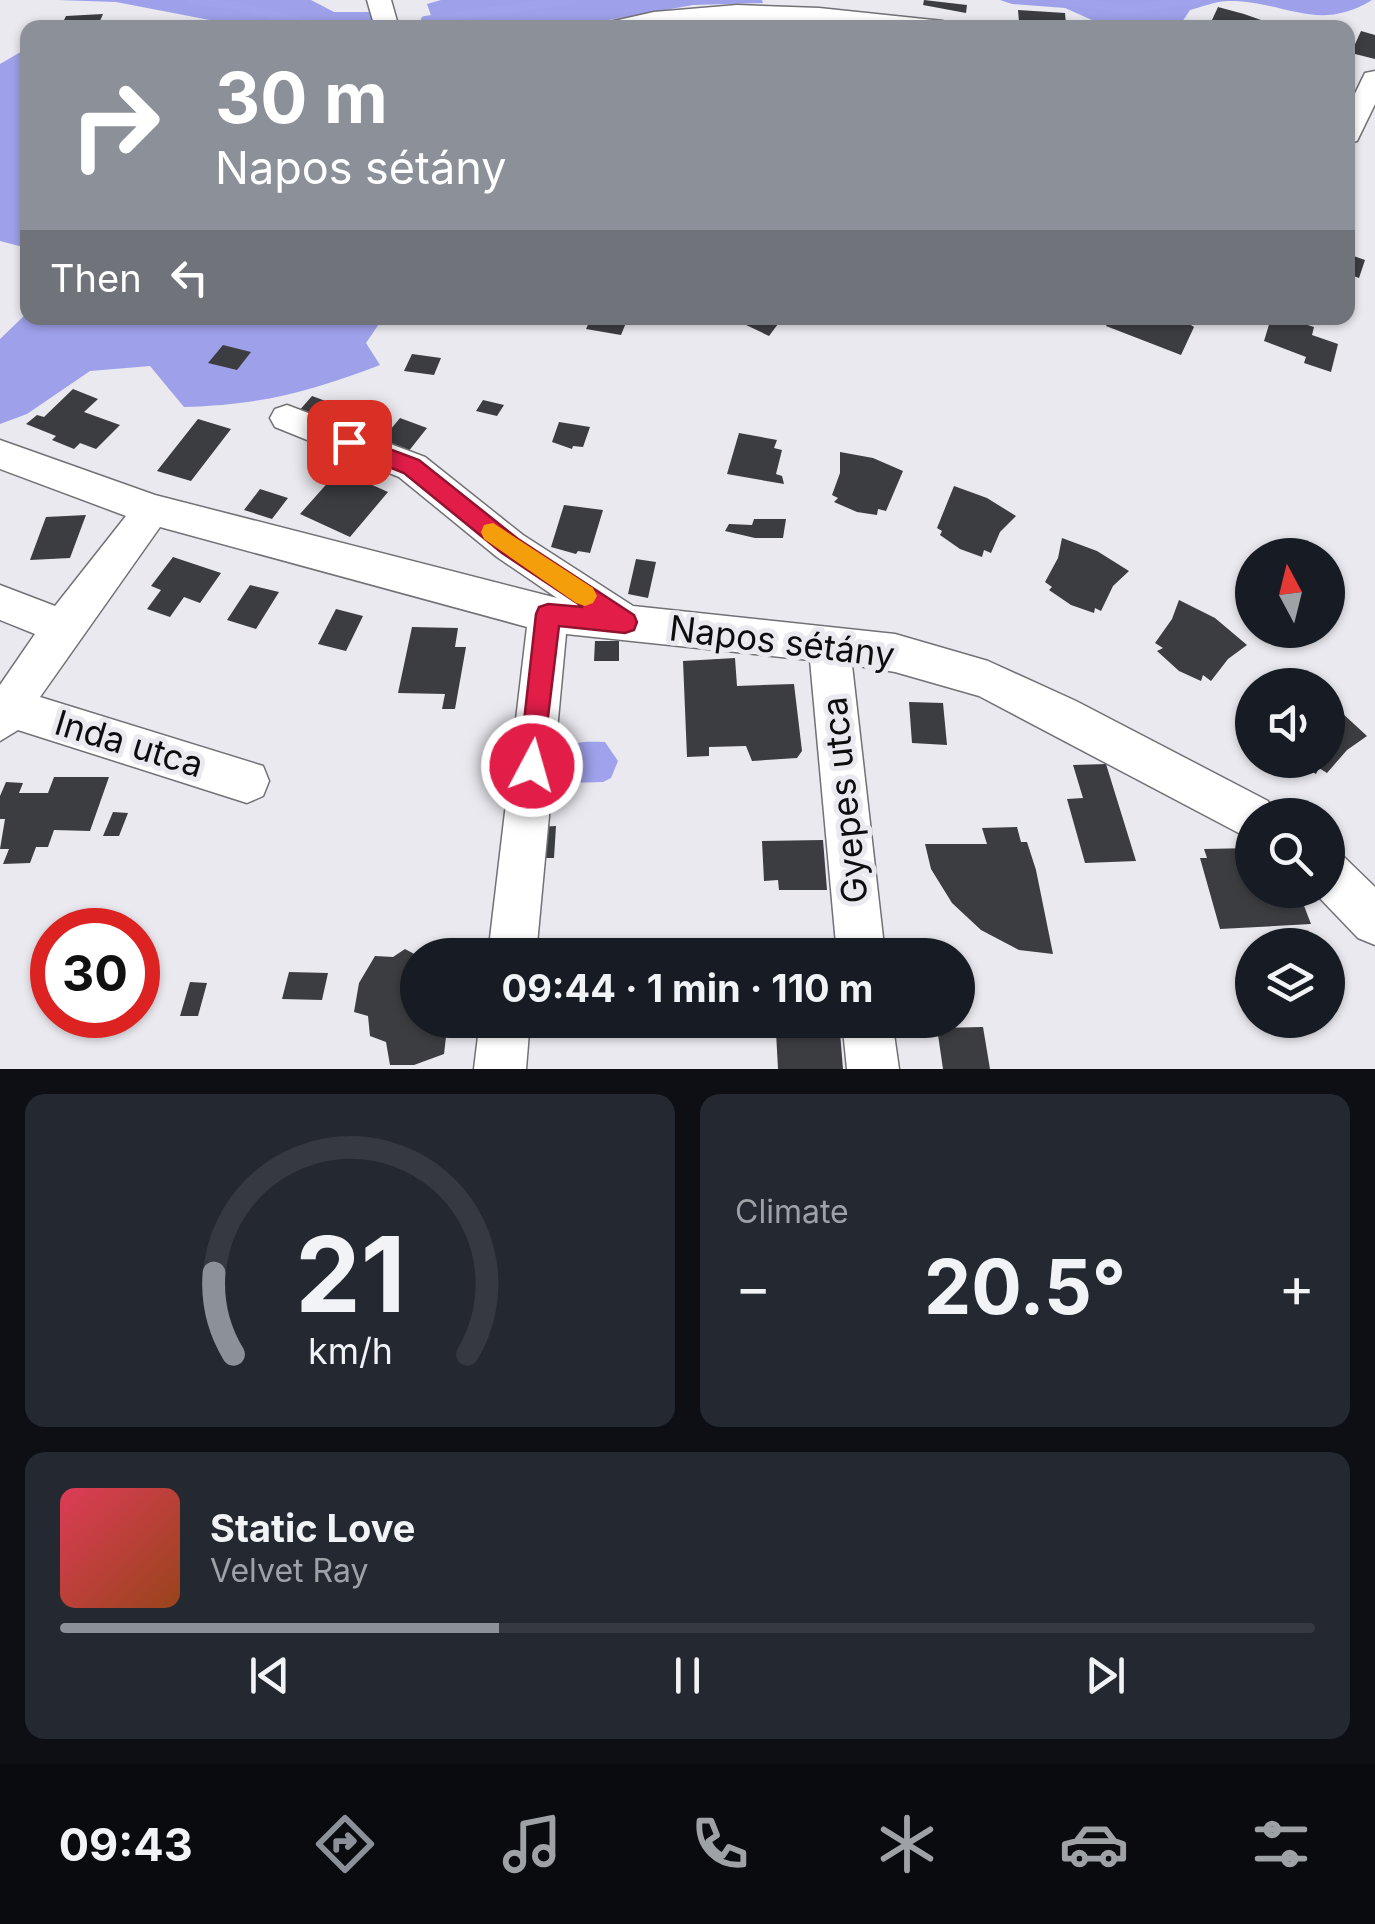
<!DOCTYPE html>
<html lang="en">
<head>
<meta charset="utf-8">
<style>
  body { margin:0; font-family:Inter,sans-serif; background:#242831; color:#f1f3f6; height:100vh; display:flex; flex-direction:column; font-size:38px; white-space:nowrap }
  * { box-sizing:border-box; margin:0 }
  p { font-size:32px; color:#9ea1a6 }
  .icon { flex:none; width:55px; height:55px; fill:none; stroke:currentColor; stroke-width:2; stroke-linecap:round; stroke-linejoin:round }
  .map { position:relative; height:1069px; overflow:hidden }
  .side { display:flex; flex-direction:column; gap:25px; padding:25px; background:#0d0f14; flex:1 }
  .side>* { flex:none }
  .hud { position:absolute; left:20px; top:20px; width:1335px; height:305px; border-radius:20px; box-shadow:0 2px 8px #0004; background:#8c9099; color:#fff; overflow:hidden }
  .needle { width:65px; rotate:353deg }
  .buttons { position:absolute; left:1235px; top:538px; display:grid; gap:20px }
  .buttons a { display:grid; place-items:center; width:110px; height:110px; border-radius:50%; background:#171b24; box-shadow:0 2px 8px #0004; font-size:50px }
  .speed { position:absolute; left:30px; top:908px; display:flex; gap:20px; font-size:50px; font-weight:700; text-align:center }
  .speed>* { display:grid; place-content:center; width:130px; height:130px; border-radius:50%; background:#171b24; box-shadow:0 2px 8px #0004; line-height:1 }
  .speed .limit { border:15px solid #d22; background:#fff; color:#111 }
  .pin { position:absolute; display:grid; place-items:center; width:85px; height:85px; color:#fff; margin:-42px; border-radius:20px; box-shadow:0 5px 15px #0006 }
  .me { position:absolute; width:110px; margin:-55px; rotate:6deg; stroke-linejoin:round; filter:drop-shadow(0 0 8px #0008) }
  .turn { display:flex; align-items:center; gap:35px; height:210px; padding:0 30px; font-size:45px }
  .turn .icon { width:130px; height:130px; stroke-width:2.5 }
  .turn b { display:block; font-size:70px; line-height:85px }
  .then { display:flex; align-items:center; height:95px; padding:0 30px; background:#0003; gap:20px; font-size:38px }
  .big { font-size:75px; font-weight:700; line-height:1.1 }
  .side .widget { flex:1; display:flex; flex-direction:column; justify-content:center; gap:15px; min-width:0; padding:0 35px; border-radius:20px; background:#242831 }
  .side .dial { align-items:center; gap:0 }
  .dial svg { height:260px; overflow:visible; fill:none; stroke:#363941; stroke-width:7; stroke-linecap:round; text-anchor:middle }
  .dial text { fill:#f1f3f6; stroke:none }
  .song { display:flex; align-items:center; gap:30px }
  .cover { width:120px; height:120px; border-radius:15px; background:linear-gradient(135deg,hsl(350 70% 55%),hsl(20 70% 35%)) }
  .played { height:10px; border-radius:5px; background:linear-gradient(90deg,#8c9099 35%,#363941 35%) }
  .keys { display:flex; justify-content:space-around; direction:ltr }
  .heat { display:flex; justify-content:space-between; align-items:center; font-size:55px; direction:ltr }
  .side .tiles { flex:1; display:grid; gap:25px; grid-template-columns:1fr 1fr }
  .widget:last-child { grid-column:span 2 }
  .trip { position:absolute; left:400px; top:938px; width:575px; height:100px; border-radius:50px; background:#171b24; box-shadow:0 2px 8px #0004; font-weight:700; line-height:100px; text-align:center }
  .menu { display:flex; height:160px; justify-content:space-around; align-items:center; background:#090b0e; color:#9ea1a6 }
  .menu .icon { width:70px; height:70px }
  .menu .current { color:#8c9099 }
  .menu b { font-size:45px; color:#f1f3f6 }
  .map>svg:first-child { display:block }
  .forest { fill:#9ea0e9 }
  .water { fill:#a0a3ec }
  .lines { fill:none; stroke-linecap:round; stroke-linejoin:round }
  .stream { stroke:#a0a3ec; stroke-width:8 }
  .building { fill:#3c3d41 }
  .minor-casing { stroke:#717176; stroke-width:3 }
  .minor { fill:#fff; fill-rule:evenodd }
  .route { fill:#e11d48; stroke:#92132f; stroke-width:2.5 }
  .slow { fill:#f59e0b }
  .labels { text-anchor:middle; stroke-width:10; stroke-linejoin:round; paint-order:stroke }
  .street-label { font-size:35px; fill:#0d0d0f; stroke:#e9e9ef }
</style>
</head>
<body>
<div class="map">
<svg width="1375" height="1069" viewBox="0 0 1375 1069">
  <rect width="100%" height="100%" fill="#e9e9ef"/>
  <!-- forest -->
  <path class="forest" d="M57,0H311L334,12H369L376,27H246L116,2Z
    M441,0H762L763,3L693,5L569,27H435L427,4Z
    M1000,0H1372C1317,34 1284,0 1228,1C1216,1 1202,7 1190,10L1182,22L1130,25L1092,20L1065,8L1012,4Z
    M24,50L28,51L27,248L0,241V64Z
    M27,313L28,318H383L366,343L380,365C309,392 261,405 184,407L150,366L90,371L27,414L0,424V339Z"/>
  <!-- water -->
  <path class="water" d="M605,742L618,761L611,778L603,782L569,783L558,762C566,739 584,742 605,742Z"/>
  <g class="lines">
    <!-- stream -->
    <path class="stream" d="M192,0L239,6L305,23L367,27
      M1059,0L1128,9L1197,0
      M425,20L573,0"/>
  </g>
  <!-- building -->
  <path class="building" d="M924,0L967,5L966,13L923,5Z
    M1218,7L1244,14L1261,20L1257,28H1241L1212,20Z
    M1018,10L1065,13L1066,24L1026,28V23L1019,22Z
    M103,14L97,28H60L66,16Z
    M1361,31L1375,35V59L1351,53Z
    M1348,254L1365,260L1359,278L1348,274Z
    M591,318H628L621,335L586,329Z
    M750,318H775L781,320L769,336L744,324Z
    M1110,318H1180L1194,327L1181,355L1106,326Z
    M1271,318H1285L1314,327L1312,335L1338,344L1331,372L1304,363L1306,357L1264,341Z
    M223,345L251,352L237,370L208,363Z
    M412,354L441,358L434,375L404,371Z
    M73,389L98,399L84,412L120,425L96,449L80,443L74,449L52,440L56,436L26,424L37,415L44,417Z
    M312,396L331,403L318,419L298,412Z
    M483,400L504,405L497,416L476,411Z
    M400,418L427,428L408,452L380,442Z
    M198,419L231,429L191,481L157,471Z
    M559,422L590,427L583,447L573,446L572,449L552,442Z
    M739,433L777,440L774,448L782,450L776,474L782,476L784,484L727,474Z
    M840,452L873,458L903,471L886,511L878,509L877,515L857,512L834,502L838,498L832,495L840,473Z
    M339,470L388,492L350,537L300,514Z
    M954,486L987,498L1016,516L1000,532L991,553L984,550L982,557L960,549L940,535L942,531L937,528Z
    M260,489L288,498L272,519L244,510Z
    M564,505L603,510L590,553L578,551L576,554L551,547Z
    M86,515L70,558L30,560L46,517Z
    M754,519H786L783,538H755L725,531L729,524L752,525Z
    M1062,538L1097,551L1129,571L1113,586L1101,611L1095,608L1094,613L1071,605L1049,590L1052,587L1045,582L1058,558Z
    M173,557L221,573L200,603L184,597L170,617L147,609L161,590L151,586Z
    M636,559L656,562L648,598L628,594Z
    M250,585L279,592L256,629L227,620Z
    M1179,600L1215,618L1247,645L1228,659L1211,681L1203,675L1201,681L1179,671L1157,651L1163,648L1155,643L1172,619Z
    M336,609L363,616L346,651L318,644Z
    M412,627L458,628L455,647H466L455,709H442L445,694L398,693Z
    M595,641H619V661H594Z
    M735,658L737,686L794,684L802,751L797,758L752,761L746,746L709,747V756L687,757L683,661Z
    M1328,700L1367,736L1347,750L1327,773L1319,768L1316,774L1292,760H1328Z
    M909,702L943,703L947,745L912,743Z
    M1106,764L1136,861L1085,863L1067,799L1083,798L1073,765Z
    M54,777H109L90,831L54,830L48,847H36L30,863L3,864L9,849H0L5,819H0V796L6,782L23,783L19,793H48Z
    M113,812L128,813L119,836H103Z
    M556,826L554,858H533L535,827Z
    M1017,827L1021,842H1027L1036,870L1053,954L1019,950L981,930L952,903L931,869L925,844H987L982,828Z
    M823,840L827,890H779L778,880L764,881L762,841Z
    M1252,848V890H1298L1311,924L1220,929L1200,858H1207L1204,849Z
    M405,949L418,956V1020H448L444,1054L414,1065H390L386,1042L370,1036L368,1016L354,1012L359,983L375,956L393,957Z
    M289,972L328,973L322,1000L282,999Z
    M190,982L207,983L198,1016H180Z
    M983,1027L990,1069H943L937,1028Z
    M776,1032H840L843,1069H778Z"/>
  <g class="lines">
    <defs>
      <path id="minor" d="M367,0H391L399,28H375Z
        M737,5L819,8L943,21L955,28L737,20L601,28L605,23L654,12Z
        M1375,71V104L1357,141L1348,143V108L1365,73Z
        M287,405L425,457L523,535L633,606L895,634L988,661L1076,701L1268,801L1274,815H1252V840L979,696L895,672L852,665L885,955H837L810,660L566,634L536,955H488L527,627L160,527L40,697L263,766L269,781L263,796L247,803L18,730L0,741V685L35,634L0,620V585L55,606L126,516L0,469V440L155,495L557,598L497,557L399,477L275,427L270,418L275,409Z
        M1328,850L1344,857L1375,887V945L1358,938L1312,890H1328Z
        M480,1020H530L526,1069H474Z
        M842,1020H892L899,1069H847Z"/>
    </defs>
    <!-- minor casing -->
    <use href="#minor" class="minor-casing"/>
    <!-- minor -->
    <use href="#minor" class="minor"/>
  </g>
  <!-- route -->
  <path class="route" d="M349,434L419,460L518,539L634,615L637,622L634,630L625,633L559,626L541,775L532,779L523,775L519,766L536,614L539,607L548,604L583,607L502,553L404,473L342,448L339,442L342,437Z"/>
  <!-- slow -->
  <path class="slow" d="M493,523L593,588L597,596L593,603L585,606L576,603L484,539L481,532L484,525Z"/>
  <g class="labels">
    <!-- street labels -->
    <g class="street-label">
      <text transform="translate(782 642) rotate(7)" y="12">Napos sétány</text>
      <text transform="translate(129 744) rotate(17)" y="12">Inda utca</text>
      <text transform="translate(845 800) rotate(-96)" y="12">Gyepes utca</text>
    </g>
  </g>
</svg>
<div class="buttons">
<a><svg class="needle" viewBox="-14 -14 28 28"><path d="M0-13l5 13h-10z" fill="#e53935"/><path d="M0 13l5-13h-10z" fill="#9ea1a6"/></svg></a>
<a><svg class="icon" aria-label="sound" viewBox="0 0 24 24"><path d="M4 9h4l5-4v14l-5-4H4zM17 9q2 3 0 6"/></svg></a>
<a><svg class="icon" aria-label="search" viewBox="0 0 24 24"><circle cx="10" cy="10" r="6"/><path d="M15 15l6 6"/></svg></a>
<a><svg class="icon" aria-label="layers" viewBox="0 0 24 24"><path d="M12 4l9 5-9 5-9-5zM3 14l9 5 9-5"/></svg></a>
</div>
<div class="speed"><div class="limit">30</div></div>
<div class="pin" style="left:349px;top:442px;background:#d93025"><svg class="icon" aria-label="arrive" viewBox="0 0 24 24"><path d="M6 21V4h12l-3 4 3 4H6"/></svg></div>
<svg class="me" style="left:532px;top:766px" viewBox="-20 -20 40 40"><circle r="17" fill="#e11d48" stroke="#fff" stroke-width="3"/><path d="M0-11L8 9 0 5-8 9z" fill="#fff"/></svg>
<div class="trip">09:44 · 1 min · 110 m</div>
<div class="hud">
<div class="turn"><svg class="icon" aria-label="right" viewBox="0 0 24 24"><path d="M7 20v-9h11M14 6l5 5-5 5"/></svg><div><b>30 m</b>Napos sétány</div></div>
<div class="then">Then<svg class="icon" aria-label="left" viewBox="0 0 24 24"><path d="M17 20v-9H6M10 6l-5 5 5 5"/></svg></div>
</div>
</div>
<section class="side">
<div class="tiles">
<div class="widget dial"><svg viewBox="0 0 100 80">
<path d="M14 69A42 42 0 1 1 86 69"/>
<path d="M14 69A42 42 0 0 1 8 44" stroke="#8c9099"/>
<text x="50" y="56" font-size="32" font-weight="700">21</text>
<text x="50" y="72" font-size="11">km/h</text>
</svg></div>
<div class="widget"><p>Climate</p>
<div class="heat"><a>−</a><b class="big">20.5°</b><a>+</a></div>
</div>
<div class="widget">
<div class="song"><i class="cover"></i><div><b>Static Love</b><p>Velvet Ray</p></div></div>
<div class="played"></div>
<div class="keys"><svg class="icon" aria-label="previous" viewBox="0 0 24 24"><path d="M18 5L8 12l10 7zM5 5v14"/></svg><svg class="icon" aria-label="pause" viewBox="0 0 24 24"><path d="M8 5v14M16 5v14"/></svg><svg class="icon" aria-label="next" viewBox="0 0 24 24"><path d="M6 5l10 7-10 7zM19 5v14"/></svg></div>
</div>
</div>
</section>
<nav class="menu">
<b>09:43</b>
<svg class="icon current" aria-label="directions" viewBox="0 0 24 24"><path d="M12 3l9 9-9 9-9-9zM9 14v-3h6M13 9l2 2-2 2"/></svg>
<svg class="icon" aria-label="music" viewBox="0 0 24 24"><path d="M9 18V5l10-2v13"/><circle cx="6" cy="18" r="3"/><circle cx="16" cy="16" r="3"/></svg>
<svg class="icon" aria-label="phone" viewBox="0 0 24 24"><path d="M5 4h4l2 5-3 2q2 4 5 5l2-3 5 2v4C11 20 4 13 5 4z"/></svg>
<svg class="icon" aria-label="climate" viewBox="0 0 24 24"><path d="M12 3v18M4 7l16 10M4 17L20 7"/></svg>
<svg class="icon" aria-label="car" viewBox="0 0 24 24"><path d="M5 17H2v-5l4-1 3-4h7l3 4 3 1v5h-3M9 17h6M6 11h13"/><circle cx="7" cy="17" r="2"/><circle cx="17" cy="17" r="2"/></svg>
<svg class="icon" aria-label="filters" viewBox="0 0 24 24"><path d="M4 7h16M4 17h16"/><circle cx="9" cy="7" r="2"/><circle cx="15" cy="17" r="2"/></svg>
</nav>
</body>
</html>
